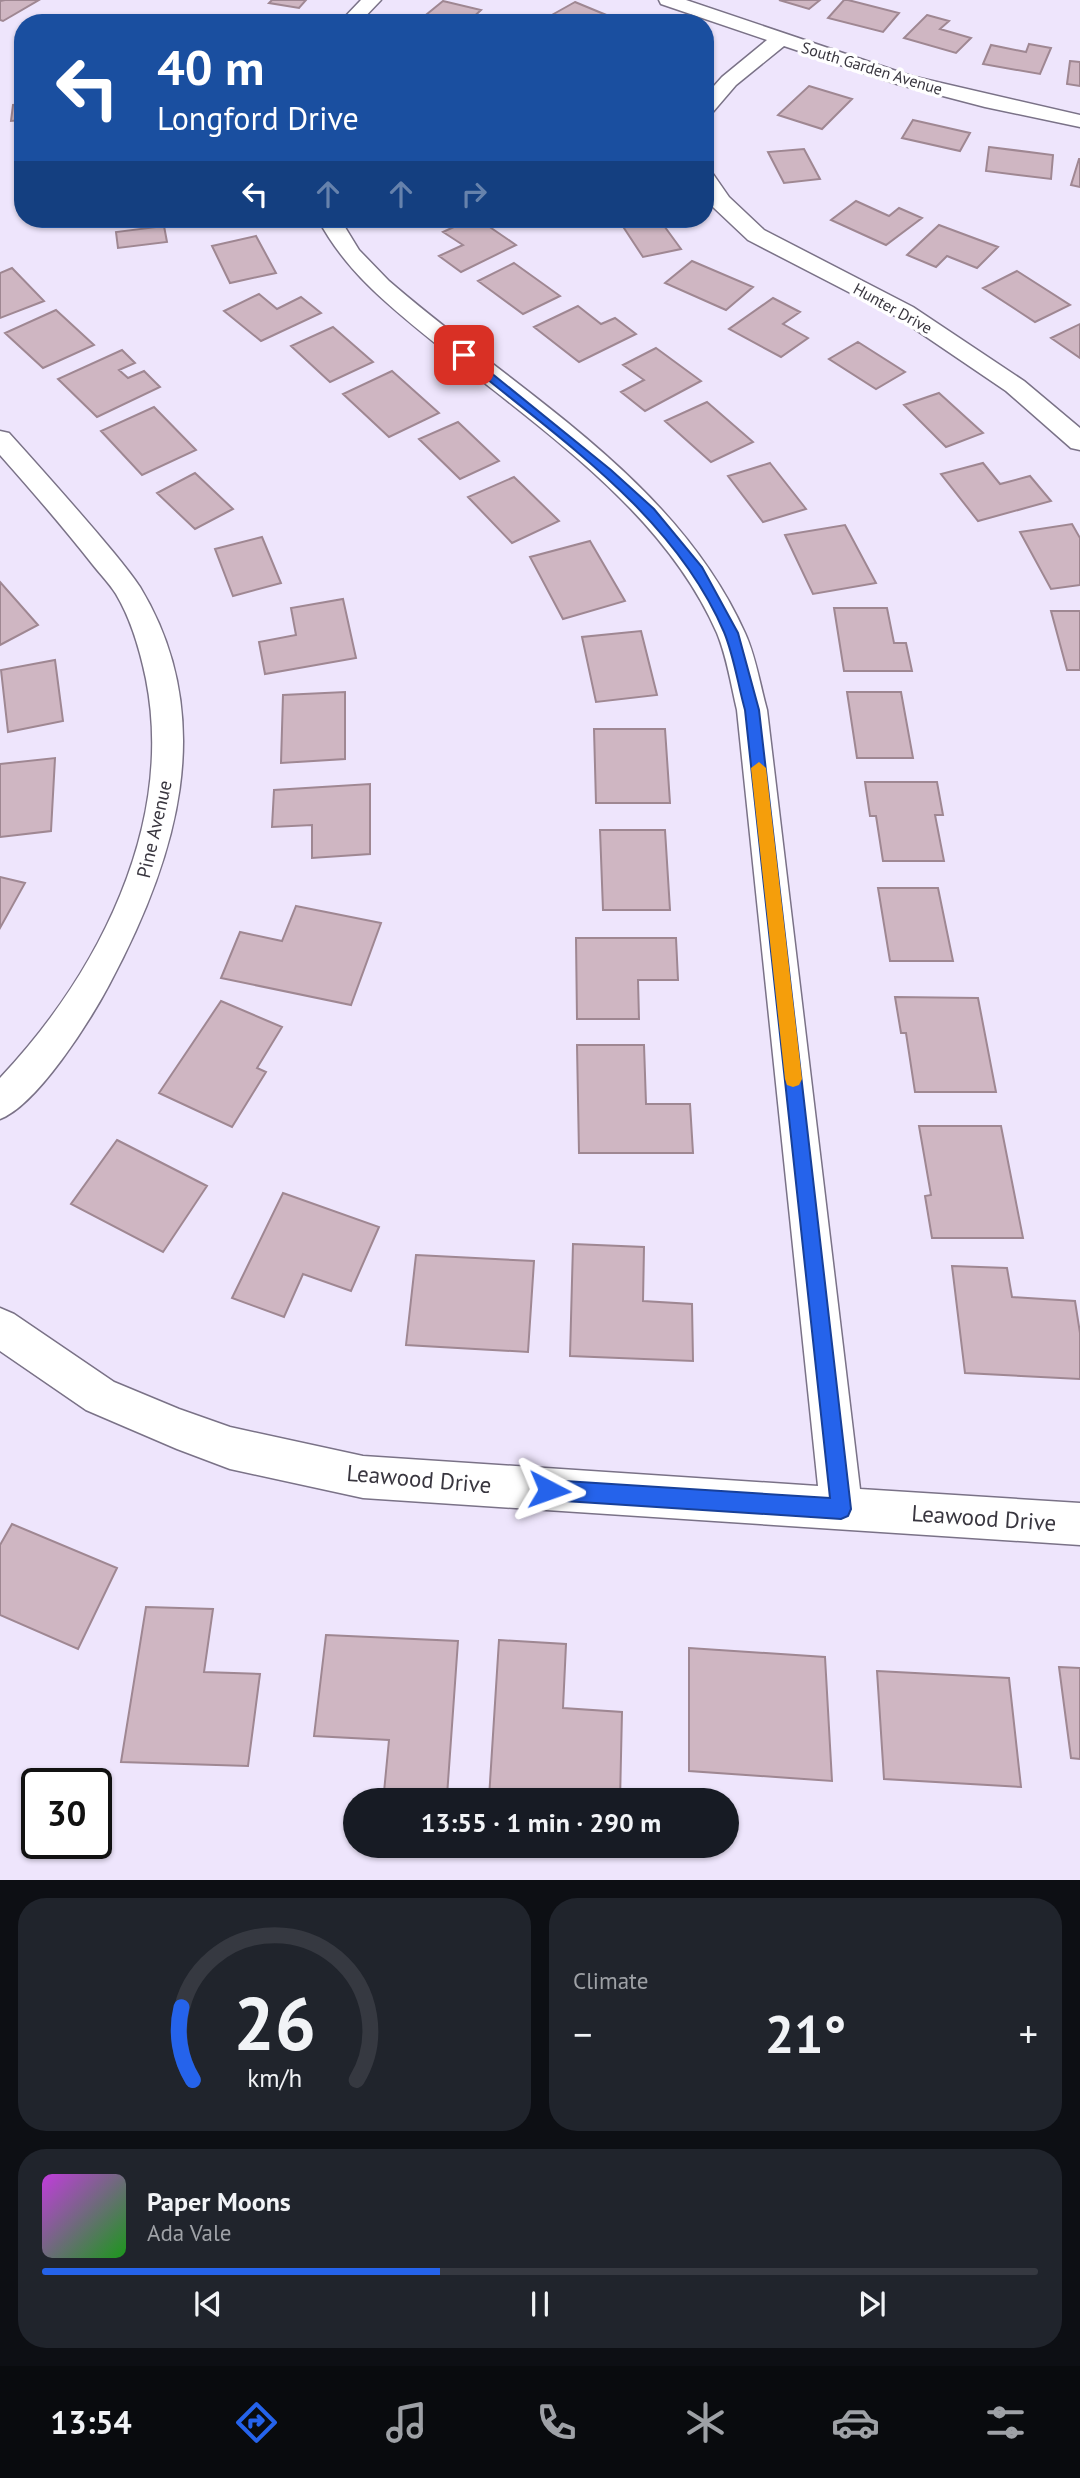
<!DOCTYPE html>
<html lang="en">
<head>
<meta charset="utf-8">
<style>
  body { margin:0; font-family:"PT Sans",sans-serif; background:#20242c; color:#f1f3f6; height:100vh; display:flex; flex-direction:column; font-size:26px; white-space:nowrap }
  * { box-sizing:border-box; margin:0 }
  p { font-size:23px; color:#9ea1a6 }
  .icon { flex:none; width:38px; height:38px; fill:none; stroke:currentColor; stroke-width:2; stroke-linecap:round; stroke-linejoin:round }
  .map { position:relative; height:1880px; overflow:hidden }
  .details { display:flex; flex-direction:column; gap:18px; padding:18px; background:#0d0f14; flex:1 }
  .details>* { flex:none }
  .hud { position:absolute; left:14px; top:14px; width:700px; height:214px; border-radius:28px; box-shadow:0 2px 5px #0004; background:#1a4fa0; color:#fff; overflow:hidden }
  .speed { position:absolute; left:21px; top:1768px; display:flex; gap:14px; font-size:35px; font-weight:700; text-align:center }
  .speed>* { display:grid; place-content:center; width:91px; height:91px; border-radius:50%; background:#171b24; box-shadow:0 2px 5px #0004; line-height:1 }
  .speed .limit { border:4px solid #111; border-radius:10px; background:#fff; color:#111 }
  .pin { position:absolute; display:grid; place-items:center; width:60px; height:60px; color:#fff; margin:-30px; border-radius:14px; box-shadow:0 4px 10px #0006 }
  .me { position:absolute; width:77px; margin:-38px; rotate:94deg; stroke-linejoin:round; filter:drop-shadow(0 0 5px #0008) }
  .turn { display:flex; align-items:center; gap:24px; height:147px; padding:0 28px; font-size:32px }
  .turn .icon { width:91px; height:91px; stroke-width:2.5 }
  .turn b { display:block; font-size:49px; line-height:60px }
  .lanes { display:flex; align-items:center; height:66px; padding:0 28px; background:#0003; justify-content:center; gap:35px; direction:ltr }
  .lanes .off { opacity:.35 }
  .big { font-size:52px; font-weight:800; line-height:1.1 }
  .details .tile { flex:1; display:flex; flex-direction:column; justify-content:center; gap:10px; min-width:0; padding:0 24px; border-radius:28px; background:#20242c }
  .details .dial { align-items:center; gap:0 }
  .dial svg { height:182px; overflow:visible; fill:none; stroke:#363941; stroke-width:7; stroke-linecap:round; text-anchor:middle }
  .dial text { fill:#f1f3f6; stroke:none }
  .song { display:flex; align-items:center; gap:21px }
  .cover { width:84px; height:84px; border-radius:10px; background:linear-gradient(135deg,hsl(290 70% 55%),hsl(120 70% 35%)) }
  .played { height:7px; border-radius:4px; background:linear-gradient(90deg,#2563eb 40%,#363941 40%) }
  .keys { display:flex; justify-content:space-around; direction:ltr }
  .heat { display:flex; justify-content:space-between; align-items:center; font-size:38px; direction:ltr }
  .details .tiles { flex:1; display:grid; gap:18px; grid-template-columns:1fr 1fr }
  .tile:last-child { grid-column:span 2 }
  .trip { position:absolute; left:343px; top:1788px; width:396px; height:70px; border-radius:35px; background:#171b24; box-shadow:0 2px 5px #0004; font-weight:800; line-height:70px; text-align:center }
  .tabs { display:flex; height:112px; justify-content:space-around; align-items:center; background:#090b0e; color:#9ea1a6 }
  .tabs .icon { width:49px; height:49px }
  .tabs .on { color:#2563eb }
  .tabs b { font-size:32px; color:#f1f3f6 }
  .map>svg:first-child { display:block }
  .building { fill:#cfb6c2; stroke:#9f8792; stroke-width:2 }
  .lines { fill:none; stroke-linecap:round; stroke-linejoin:round }
  .street-casing { stroke:#7a7287; stroke-width:3 }
  .street { fill:#fff; fill-rule:evenodd }
  .route { fill:#2563eb; stroke:#184099; stroke-width:2 }
  .slow { fill:#f59e0b }
  .labels { text-anchor:middle; stroke-width:7; stroke-linejoin:round; paint-order:stroke }
  .far-street-label { font-size:16px; fill:#39363f; stroke:#fff }
  .street-label { font-size:19px; fill:#39363f; stroke:#fff }
  .near-street-label { font-size:23px; fill:#39363f; stroke:#fff }
</style>
</head>
<body>
<div class="map">
<svg width="1080" height="1880" viewBox="0 0 1080 1880">
  <rect width="100%" height="100%" fill="#eee5fc"/>
  <!-- building -->
  <path class="building" d="M5,0H39L3,21L0,20V1Z
    M272,0H306L299,8L269,3Z
    M779,0H820L809,9Z
    M844,0H848L899,13L883,32L828,18Z
    M443,1L481,10L467,23H416Z
    M575,2L616,19L609,23H567L550,16Z
    M927,15L949,21L940,29L971,38L956,53L904,38Z
    M199,16L230,17L228,23H256H197Z
    M1029,44L1051,48L1040,74L983,64L991,45L1026,52Z
    M1070,61L1080,62V86L1067,84Z
    M809,86L852,99L822,129L778,115Z
    M23,104V138H21L22,120L11,121L13,105Z
    M913,120L970,133L960,151L902,138Z
    M989,147L1053,155L1051,179L986,171Z
    M804,149L820,179L784,183L768,152Z
    M1079,159H1080V187L1071,185Z
    M856,201L889,216L899,208L922,218L886,245L831,220Z
    M215,219H256L257,221L217,227Z
    M471,219H478L516,245L461,272L439,256L463,245L443,232Z
    M638,219H659L681,249L643,257L620,222Z
    M939,225L998,247L977,268L947,256L936,267L907,255Z
    M164,226L167,242L118,248L116,232Z
    M256,236L276,273L230,283L212,246Z
    M692,261L753,287L726,310L665,283Z
    M514,263L560,296L523,314L478,281Z
    M12,268L44,301L0,318V273Z
    M1017,271L1070,305L1035,322L983,288Z
    M259,294L277,309L301,297L321,313L261,341L224,311Z
    M773,298L800,312L783,324L808,338L781,357L729,329Z
    M578,306L601,324L615,318L636,334L579,362L534,327Z
    M56,310L94,345L43,368L5,333Z
    M1080,324V358L1051,338Z
    M333,327L373,362L330,382L291,346Z
    M858,342L905,372L876,389L829,359Z
    M656,348L701,381L645,411L621,392L644,380L623,365Z
    M122,350L135,363L119,370L128,378L144,371L160,387L97,417L58,379Z
    M392,371L439,413L389,437L343,394Z
    M939,393L983,433L946,447L904,405Z
    M707,402L753,442L711,462L665,421Z
    M154,407L196,450L142,475L101,431Z
    M458,422L499,461L460,479L419,439Z
    M770,463L806,509L763,522L728,476Z
    M983,463L1000,484L1030,476L1051,501L978,521L941,474Z
    M195,473L233,509L195,529L157,493Z
    M514,477L559,521L512,543L468,497Z
    M1072,524L1080,538V585L1051,589L1020,532Z
    M845,525L876,583L813,594L785,535Z
    M262,537L281,583L233,596L215,549Z
    M590,541L625,601L563,619L530,557Z
    M0,582L38,625L0,645Z
    M343,599L356,658L265,674L259,642L296,635L291,608Z
    M834,608H887L894,643H906L912,671H844Z
    M1051,611H1080V670H1067Z
    M641,631L657,695L596,702L582,637Z
    M55,660L63,721L8,732L1,670Z
    M345,692V759L281,763L283,695Z
    M847,692H901L913,758H857Z
    M594,729H665L670,803H596Z
    M55,758L51,831L0,837V764Z
    M865,782H937L943,815H935L944,861H883L876,816H870Z
    M370,784V854L312,858V825L272,827L274,790Z
    M600,830H665L670,910H603Z
    M0,877L25,883L0,928Z
    M878,888H938L953,961H890Z
    M296,906L381,923L351,1005L221,978L240,932L282,941Z
    M576,938H676L678,980H638L639,1019H577Z
    M895,997L978,998L996,1092H915L906,1033H901Z
    M221,1001L282,1027L257,1068L266,1072L232,1127L159,1093Z
    M577,1045H644L646,1104H690L693,1153H579Z
    M919,1126H1001L1023,1238H932L925,1196L931,1195Z
    M117,1140L207,1186L163,1252L71,1204Z
    M283,1193L379,1227L351,1291L303,1274L284,1317L232,1298Z
    M573,1244L644,1247L643,1301L692,1304L693,1361L570,1356Z
    M416,1255L534,1261L528,1352L406,1345Z
    M952,1266L1007,1268L1012,1297L1075,1301L1080,1333V1379L965,1373Z
    M12,1524L117,1568L78,1649L0,1615V1545Z
    M146,1607L213,1609L204,1672L260,1674L248,1766L121,1762Z
    M326,1635L458,1641L447,1796L384,1792L389,1740L314,1736Z
    M499,1640L566,1644L563,1708L622,1712L620,1801L489,1798Z
    M689,1648L825,1657L832,1781L689,1771Z
    M1059,1667L1080,1668V1759L1071,1758Z
    M877,1671L1009,1678L1021,1787L884,1779Z"/>
  <g class="lines">
    <defs>
      <path id="street" d="M361,0H381L359,23H339Z
        M659,0H686L911,76L1080,115V127L985,107L897,84L784,46L736,85L712,113L705,115V96L722,77L767,40L661,4Z
        M705,173L713,174L729,197L764,230L913,307L1024,381L1080,428V450L1071,448L1006,391L897,317L748,240L713,207L705,195Z
        M318,219H340L359,250L389,281C513,389 675,477 745,633C756,657 760,685 767,710L860,1489L1080,1503V1545L363,1498L230,1469L177,1449L86,1410L0,1351V1308L14,1314L114,1382L179,1409L230,1427L363,1456L818,1486L737,710C731,685 727,657 717,633C664,512 545,433 446,352C397,312 348,276 318,219Z
        M0,431L9,433C45,473 80,512 114,553C123,564 132,575 140,587C220,719 176,860 109,985C90,1021 37,1105 0,1119V1078C98,974 175,825 146,679C140,650 131,619 116,594C109,583 100,574 93,565C63,527 32,491 0,455Z"/>
    </defs>
    <!-- street casing -->
    <use href="#street" class="street-casing"/>
    <!-- street -->
    <use href="#street" class="street"/>
  </g>
  <!-- route -->
  <path class="route" d="M464,351L611,470L654,509L702,567L738,633L759,710L851,1509L848,1516L841,1519L549,1500L542,1497L539,1490L542,1483L549,1480L830,1498L745,710C738,685 734,656 724,632C673,513 556,437 460,357V352Z"/>
  <!-- slow -->
  <path class="slow" d="M759,762L766,768L802,1079L799,1085L793,1087L787,1085L785,1079L751,768Z"/>
  <g class="labels">
    <!-- far-street labels -->
    <g class="far-street-label">
      <text transform="translate(872 68) rotate(17)" y="6">South Garden Avenue</text>
      <text transform="translate(893 308) rotate(29)" y="6">Hunter Drive</text>
    </g>
    <!-- street labels -->
    <g class="street-label">
      <text transform="translate(154 829) rotate(-77)" y="7">Pine Avenue</text>
    </g>
    <!-- near-street labels -->
    <g class="near-street-label">
      <text transform="translate(419 1479) rotate(5)" y="8">Leawood Drive</text>
      <text transform="translate(984 1518) rotate(4)" y="8">Leawood Drive</text>
    </g>
  </g>
</svg>
<div class="speed"><div class="limit">30</div></div>
<div class="pin" style="left:464px;top:355px;background:#d93025"><svg class="icon" aria-label="arrive" viewBox="0 0 24 24"><path d="M6 21V4h12l-3 4 3 4H6"/></svg></div>
<svg class="me" style="left:549px;top:1490px" viewBox="-20 -20 40 40"><path d="M0-17L14 15 0 8-14 15z" fill="#2563eb" stroke="#fff" stroke-width="4"/></svg>
<div class="trip">13:55 · 1 min · 290 m</div>
<div class="hud">
<div class="turn"><svg class="icon" aria-label="left" viewBox="0 0 24 24"><path d="M17 20v-9H6M10 6l-5 5 5 5"/></svg><div><b>40 m</b>Longford Drive</div></div>
<div class="lanes"><svg class="icon" aria-label="left" viewBox="0 0 24 24"><path d="M17 20v-9H6M10 6l-5 5 5 5"/></svg><svg class="icon off" aria-label="ahead" viewBox="0 0 24 24"><path d="M12 20V5M6 11l6-6 6 6"/></svg><svg class="icon off" aria-label="ahead" viewBox="0 0 24 24"><path d="M12 20V5M6 11l6-6 6 6"/></svg><svg class="icon off" aria-label="right" viewBox="0 0 24 24"><path d="M7 20v-9h11M14 6l5 5-5 5"/></svg></div>
</div>
</div>
<section class="details">
<div class="tiles">
<div class="tile dial"><svg viewBox="0 0 100 80">
<path d="M14 69A42 42 0 1 1 86 69"/>
<path d="M14 69A42 42 0 0 1 9 37" stroke="#2563eb"/>
<text x="50" y="56" font-size="32" font-weight="700">26</text>
<text x="50" y="72" font-size="11">km/h</text>
</svg></div>
<div class="tile"><p>Climate</p>
<div class="heat"><a>−</a><b class="big">21°</b><a>+</a></div>
</div>
<div class="tile">
<div class="song"><i class="cover"></i><div><b>Paper Moons</b><p>Ada Vale</p></div></div>
<div class="played"></div>
<div class="keys"><svg class="icon" aria-label="previous" viewBox="0 0 24 24"><path d="M18 5L8 12l10 7zM5 5v14"/></svg><svg class="icon" aria-label="pause" viewBox="0 0 24 24"><path d="M8 5v14M16 5v14"/></svg><svg class="icon" aria-label="next" viewBox="0 0 24 24"><path d="M6 5l10 7-10 7zM19 5v14"/></svg></div>
</div>
</div>
</section>
<nav class="tabs">
<b>13:54</b>
<svg class="icon on" aria-label="directions" viewBox="0 0 24 24"><path d="M12 3l9 9-9 9-9-9zM9 14v-3h6M13 9l2 2-2 2"/></svg>
<svg class="icon" aria-label="music" viewBox="0 0 24 24"><path d="M9 18V5l10-2v13"/><circle cx="6" cy="18" r="3"/><circle cx="16" cy="16" r="3"/></svg>
<svg class="icon" aria-label="phone" viewBox="0 0 24 24"><path d="M5 4h4l2 5-3 2q2 4 5 5l2-3 5 2v4C11 20 4 13 5 4z"/></svg>
<svg class="icon" aria-label="climate" viewBox="0 0 24 24"><path d="M12 3v18M4 7l16 10M4 17L20 7"/></svg>
<svg class="icon" aria-label="car" viewBox="0 0 24 24"><path d="M5 17H2v-5l4-1 3-4h7l3 4 3 1v5h-3M9 17h6M6 11h13"/><circle cx="7" cy="17" r="2"/><circle cx="17" cy="17" r="2"/></svg>
<svg class="icon" aria-label="filters" viewBox="0 0 24 24"><path d="M4 7h16M4 17h16"/><circle cx="9" cy="7" r="2"/><circle cx="15" cy="17" r="2"/></svg>
</nav>
</body>
</html>
